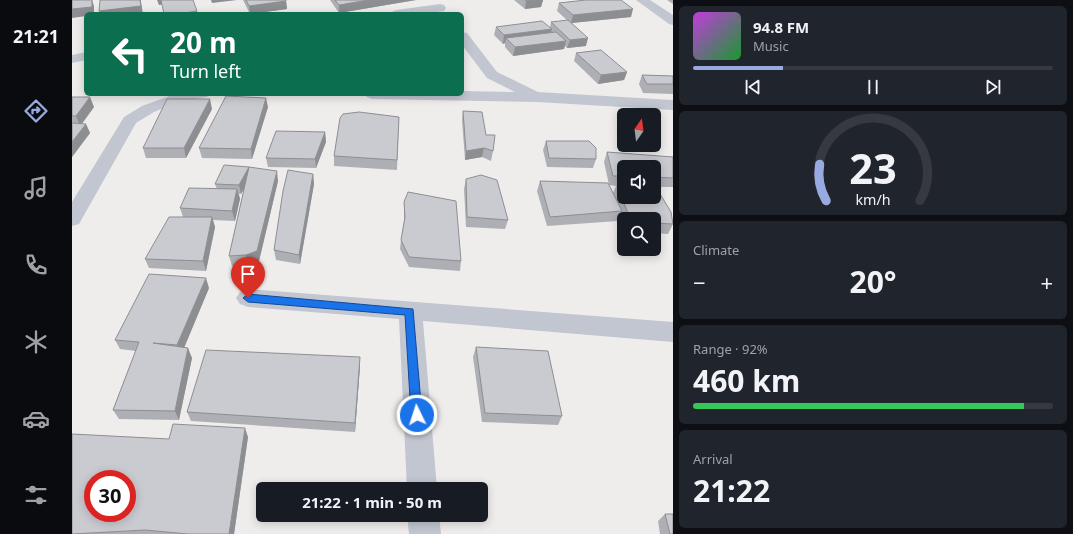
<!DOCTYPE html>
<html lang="en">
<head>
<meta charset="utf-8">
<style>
  body { margin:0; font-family:"Noto Sans",sans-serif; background:#20242c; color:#f1f3f6; height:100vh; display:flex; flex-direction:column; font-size:15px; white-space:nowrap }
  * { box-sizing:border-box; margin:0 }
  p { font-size:13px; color:#9ea1a6 }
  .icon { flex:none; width:22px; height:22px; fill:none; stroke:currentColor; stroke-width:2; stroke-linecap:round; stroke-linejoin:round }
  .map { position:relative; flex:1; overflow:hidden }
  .drawer { display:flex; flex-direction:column; gap:6px; padding:6px; background:#0d0f14; width:400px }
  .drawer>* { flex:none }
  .hud { position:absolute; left:12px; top:12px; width:380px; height:84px; border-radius:6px; box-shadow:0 2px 10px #0003; background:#0b6e4f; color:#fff; overflow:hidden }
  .needle { width:26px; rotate:14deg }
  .controls { position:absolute; left:545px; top:108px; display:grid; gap:8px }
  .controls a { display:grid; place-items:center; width:44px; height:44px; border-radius:6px; background:#171b24; box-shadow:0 2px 10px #0003; font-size:20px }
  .speed { position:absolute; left:12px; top:470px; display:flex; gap:8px; font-size:20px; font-weight:700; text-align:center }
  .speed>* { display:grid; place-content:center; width:52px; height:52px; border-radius:50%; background:#171b24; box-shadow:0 2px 10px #0003; line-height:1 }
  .speed .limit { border:6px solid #d22; background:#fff; color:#111 }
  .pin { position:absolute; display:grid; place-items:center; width:34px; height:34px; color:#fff; margin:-41px -17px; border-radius:50% 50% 50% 0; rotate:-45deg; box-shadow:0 0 4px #0007 }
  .pin .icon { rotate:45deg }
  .me { position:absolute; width:44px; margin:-22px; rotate:356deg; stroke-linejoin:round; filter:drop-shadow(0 0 3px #0008) }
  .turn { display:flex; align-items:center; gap:14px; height:84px; padding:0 20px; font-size:18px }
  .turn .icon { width:52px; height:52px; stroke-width:2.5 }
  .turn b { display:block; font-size:28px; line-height:34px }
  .big { font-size:30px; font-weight:700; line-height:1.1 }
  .drawer .tile { flex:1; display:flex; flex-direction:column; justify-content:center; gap:6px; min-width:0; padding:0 14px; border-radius:6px; background:#20242c }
  .drawer .dial { align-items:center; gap:0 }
  .dial svg { height:104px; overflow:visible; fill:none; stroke:#363941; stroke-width:7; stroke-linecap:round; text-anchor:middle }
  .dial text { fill:#f1f3f6; stroke:none }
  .song { display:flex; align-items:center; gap:12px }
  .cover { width:48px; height:48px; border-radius:6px; background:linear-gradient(135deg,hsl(290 70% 55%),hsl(130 70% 35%)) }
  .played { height:4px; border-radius:2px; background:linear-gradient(90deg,#99aae1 25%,#363941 25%) }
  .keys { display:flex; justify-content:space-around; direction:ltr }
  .heat { display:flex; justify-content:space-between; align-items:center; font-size:22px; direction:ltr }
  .charge { height:6px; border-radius:3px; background:linear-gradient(90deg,#34c759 92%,#363941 0) }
  .trip { position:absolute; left:184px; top:482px; width:232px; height:40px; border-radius:6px; background:#171b24; box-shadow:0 2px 10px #0003; font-weight:700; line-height:40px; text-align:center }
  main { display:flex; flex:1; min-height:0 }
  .tab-bar { display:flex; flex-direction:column; width:72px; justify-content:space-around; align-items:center; background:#090b0e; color:#9ea1a6 }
  .tab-bar .icon { width:28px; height:28px }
  .tab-bar .current { color:#99aae1 }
  .tab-bar b { font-size:18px; color:#f1f3f6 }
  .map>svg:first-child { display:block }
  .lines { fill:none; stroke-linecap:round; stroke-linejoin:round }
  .minor { fill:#c1c6d0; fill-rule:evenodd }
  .wall { fill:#aeafb4; fill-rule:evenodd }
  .shaded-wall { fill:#8d8e92 }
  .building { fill:#cacbd1; stroke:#8d8e92; fill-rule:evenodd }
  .route { fill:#1a73e8; stroke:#114b97 }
</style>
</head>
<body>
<main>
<nav class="tab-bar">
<b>21:21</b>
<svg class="icon current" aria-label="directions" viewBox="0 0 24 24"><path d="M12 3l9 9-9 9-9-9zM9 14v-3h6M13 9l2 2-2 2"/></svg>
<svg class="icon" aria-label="music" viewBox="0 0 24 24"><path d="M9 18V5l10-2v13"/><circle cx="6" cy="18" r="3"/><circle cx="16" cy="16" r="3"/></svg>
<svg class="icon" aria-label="phone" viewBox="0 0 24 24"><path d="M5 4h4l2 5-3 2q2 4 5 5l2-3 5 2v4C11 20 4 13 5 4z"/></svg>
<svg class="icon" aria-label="climate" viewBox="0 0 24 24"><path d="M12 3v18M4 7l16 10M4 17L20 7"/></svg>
<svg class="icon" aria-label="car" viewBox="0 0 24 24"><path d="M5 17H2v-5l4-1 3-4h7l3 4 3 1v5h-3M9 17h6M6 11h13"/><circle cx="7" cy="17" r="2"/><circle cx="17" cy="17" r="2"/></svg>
<svg class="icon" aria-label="filters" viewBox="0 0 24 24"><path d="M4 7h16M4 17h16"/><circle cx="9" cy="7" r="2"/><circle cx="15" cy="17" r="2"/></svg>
</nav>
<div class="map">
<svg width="601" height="534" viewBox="0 0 601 534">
  <rect width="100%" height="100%" fill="#efedec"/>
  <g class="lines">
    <!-- minor -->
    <path class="minor" d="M564,0H578L601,15V25L597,24Z
      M368,4L372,5L374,8L372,11L351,14H319L321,11L325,10Z
      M390,32L395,33L425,72L466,92L601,100V110L465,102L300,99L295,97L292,94H390V91L443,92L415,78L390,45Z
      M14,52V60L0,63V55Z
      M103,94H138L135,97L117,100L99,105L82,112L64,123L7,224L0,226V202L52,117L70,106Z
      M176,289L601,322V342L351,321L365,489H335L327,319L176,307L168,304L164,298L168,292Z
      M335,515H367L369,534H337Z"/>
  </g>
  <!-- wall -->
  <path class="wall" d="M171,0H214L215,9L178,14Z
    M258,0H344L267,13Z
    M442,0H471L469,7L453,9Z
    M595,0H601V4Z
    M487,3L559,17L500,23L514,46L495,48L493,46L492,49L441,56L433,47V43L431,44L422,35L424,27H478L479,22L496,21L485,11Z
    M504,53L555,72L552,80L526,84L502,61Z
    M570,75L601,76V94L571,93L567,84Z
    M0,97L22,107L10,124H14L18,133L0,157Z
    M196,107L180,159L130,158L127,148Z
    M140,109L114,158H74L71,148Z
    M391,111L421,151L419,161L410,157L393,160L390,120Z
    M327,117L325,170L262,166V156Z
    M253,132L254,142L244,168L196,167L194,158Z
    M474,141L524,159L521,168L475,167L471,150Z
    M535,152L601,157V187H584L601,224L596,234L582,233V219H552V223L549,214L546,221L475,226L465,191L468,181L537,185L532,162ZM552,167H582V197H552ZM537,185L544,186L541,193Z
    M241,174L242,184L228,264L204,260L202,250Z
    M394,179L436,220L433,229L394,227L392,189Z
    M206,181L187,261L177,265L160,266L157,256L172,189L169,194H167L168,199L163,221L141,220L143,227L134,271L77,268L73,259L111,217L108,208L145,189L143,184Z
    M332,202L389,261L388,271L337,267L328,249L329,240L332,222Z
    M137,288L112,348L120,358L107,420L47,419L41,410L64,351L48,349L43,340Z
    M404,347L490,416L486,425L410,422L401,357Z
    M288,366L283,432L119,421L115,412Z
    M176,437L162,534H0L97,439Z
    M593,514L601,534H588L586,521Z"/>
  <!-- shaded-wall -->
  <path class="shaded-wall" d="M20,0L22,6V14H14V16L0,18V9Z
    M68,0H69V2L71,14H28L27,11Z
    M85,0H115L116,2L87,5Z
    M139,0H165L140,3Z
    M297,0H344L267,13V5Z
    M463,0H471L469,7L453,9L454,1Z
    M214,1L215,9L178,14L177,6Z
    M561,9L559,17L499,23L501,15Z
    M125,11L126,14H106Z
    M480,29L478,38H434L433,43L431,44L432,35Z
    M516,38L514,46L495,48L498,40Z
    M494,41L492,49L441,56L443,47Z
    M555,72L552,80L526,84L529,75Z
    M18,97L22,107L8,126L4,116Z
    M194,98L196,107L180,159L179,149Z
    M138,99L140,109L114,158L112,148Z
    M14,124L18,133L0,157V142Z
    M253,132L254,142L244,168L243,159Z
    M412,148L410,157L393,160L394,151Z
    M177,167L179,176L169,194L167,185Z
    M205,171L206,181L187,261L177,265L174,255Z
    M241,174L242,184L228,264L227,255Z
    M165,189L168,199L163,221L160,211Z
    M140,217L143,227L134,271L131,261Z
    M134,278L137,288L109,355L105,345Z
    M116,348L120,358L107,420L103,411Z
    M288,357V366L283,432V423Z
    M173,428L176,437L162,534H157Z"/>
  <!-- building -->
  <path class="building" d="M0,0H20V7L0,9Z
    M28,0H68L69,6L27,11Z
    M89,0H121L125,11L106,14H92Z
    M174,0H214V1L177,6Z
    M263,0H297L267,5Z
    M453,0H463L454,1Z
    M514,0H549L561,9L501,15L487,3Z
    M50,12V14H31Z
    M496,20L516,38L498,40L479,22Z
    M470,21L480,29L432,35L424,27Z
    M484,32L494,41L443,47L434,38Z
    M529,50L555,72L529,75L504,53Z
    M570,75L601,76V84H575Z
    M154,96L194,98L179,149L127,148Z
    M0,97H18L4,116H0Z
    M95,99H138L112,148H71Z
    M391,111L410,112L414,135H423L421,151L412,148L394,151Z
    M287,112L327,117L325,160L262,156L268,118L271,114Z
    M0,123L14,124L0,142Z
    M204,131L253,132L243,159L194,158Z
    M474,141H517L524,148V159L477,158Z
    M535,152L601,157V178L582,177V167H552V176H541Z
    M152,165L177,167L205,171L185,251L174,255L157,256L177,167L167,185L143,184Z
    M216,170L241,174L227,255L202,250L211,191Z
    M409,175L425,180L436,220L395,217L394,179Z
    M468,181L536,183L550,211L478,217Z
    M545,184H552V197H582V184L599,212L601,224L582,223V219H558Z
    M117,188L165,189L160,211L108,208Z
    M336,192L384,201L389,261L337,257L329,240L333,217L332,202Z
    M97,217H140L131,261L73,259Z
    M77,274L134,278L105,345L81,343L116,348L103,411L41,410L67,342L43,340Z
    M404,347L476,351L490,416L413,413Z
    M134,350L288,357L283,423L115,412Z
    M101,424L173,428L157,534H116L73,530L0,534V434L97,439ZM21,479H55V513H21Z
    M593,514H601V534H598Z"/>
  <!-- route -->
  <path class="route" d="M176,294L341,309L350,415L349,419L345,420L341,419L339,415L333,315L176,302L171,298Z"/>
</svg>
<div class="controls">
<a><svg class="needle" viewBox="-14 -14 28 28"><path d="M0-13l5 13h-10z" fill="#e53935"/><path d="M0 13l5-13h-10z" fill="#9ea1a6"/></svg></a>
<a><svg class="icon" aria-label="sound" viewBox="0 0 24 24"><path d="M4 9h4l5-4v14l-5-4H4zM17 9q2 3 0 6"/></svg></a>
<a><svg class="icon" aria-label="search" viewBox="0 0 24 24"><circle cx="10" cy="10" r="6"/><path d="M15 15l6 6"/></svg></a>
</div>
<div class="speed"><div class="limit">30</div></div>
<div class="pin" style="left:176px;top:298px;background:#d93025"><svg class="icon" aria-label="arrive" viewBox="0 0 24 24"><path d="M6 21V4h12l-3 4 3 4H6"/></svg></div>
<svg class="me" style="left:345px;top:415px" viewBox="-20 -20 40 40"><circle r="17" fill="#1a73e8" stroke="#fff" stroke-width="3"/><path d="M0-11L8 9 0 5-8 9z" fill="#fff"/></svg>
<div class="trip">21:22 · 1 min · 50 m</div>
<div class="hud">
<div class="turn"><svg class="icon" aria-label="left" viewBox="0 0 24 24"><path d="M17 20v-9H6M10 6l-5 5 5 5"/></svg><div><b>20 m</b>Turn left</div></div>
</div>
</div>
<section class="drawer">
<div class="tile">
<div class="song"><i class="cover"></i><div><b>94.8 FM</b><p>Music</p></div></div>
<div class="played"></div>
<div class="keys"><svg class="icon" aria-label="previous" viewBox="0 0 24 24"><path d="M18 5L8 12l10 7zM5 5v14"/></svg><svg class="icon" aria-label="pause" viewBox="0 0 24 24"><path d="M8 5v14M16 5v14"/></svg><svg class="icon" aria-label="next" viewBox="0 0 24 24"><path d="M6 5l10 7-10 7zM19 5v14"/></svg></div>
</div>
<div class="tile dial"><svg viewBox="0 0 100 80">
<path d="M14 69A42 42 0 1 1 86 69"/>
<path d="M14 69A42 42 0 0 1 9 41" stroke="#99aae1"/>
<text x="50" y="56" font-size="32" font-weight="700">23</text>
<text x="50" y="72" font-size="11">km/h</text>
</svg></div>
<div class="tile"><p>Climate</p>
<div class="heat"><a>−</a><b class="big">20°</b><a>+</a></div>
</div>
<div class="tile"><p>Range · 92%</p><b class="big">460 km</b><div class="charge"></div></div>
<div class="tile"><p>Arrival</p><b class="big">21:22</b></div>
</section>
</main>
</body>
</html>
